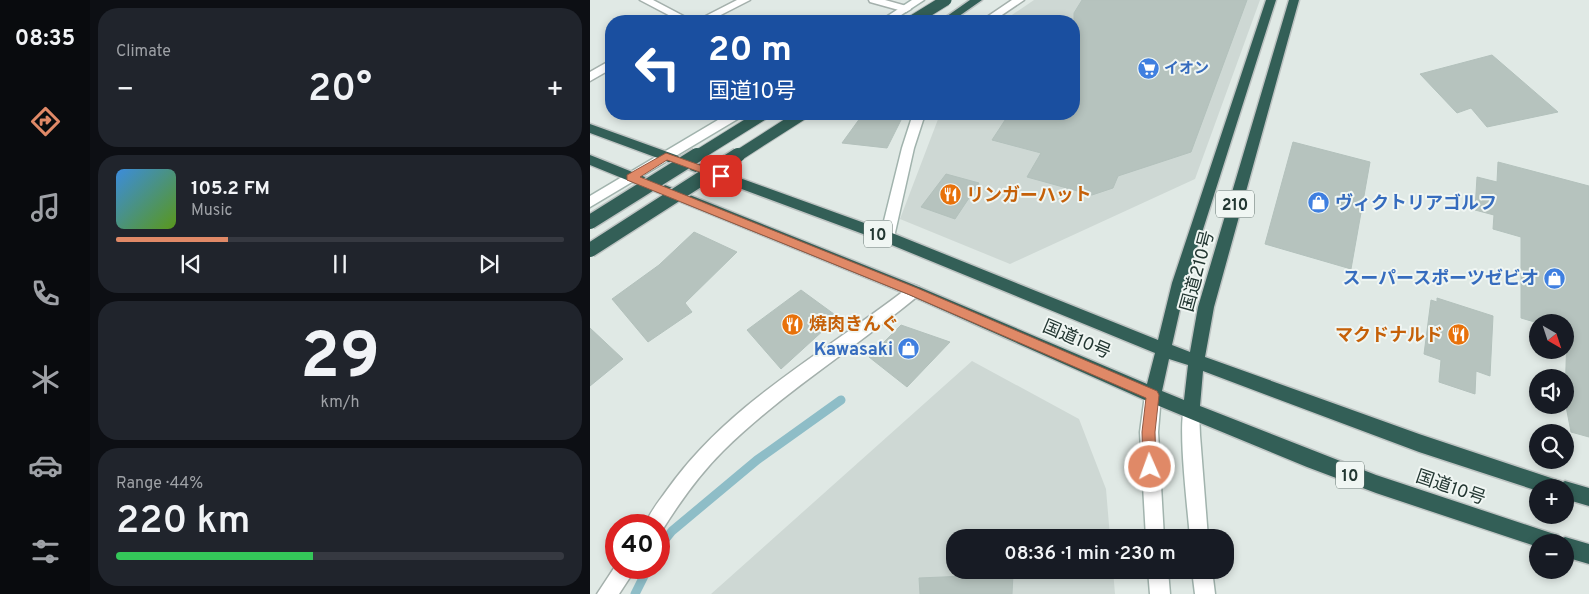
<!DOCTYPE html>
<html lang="en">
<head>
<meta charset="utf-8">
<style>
  body { margin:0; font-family:Overpass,"Noto Sans JP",sans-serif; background:#20242c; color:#f1f3f6; height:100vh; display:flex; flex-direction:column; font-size:19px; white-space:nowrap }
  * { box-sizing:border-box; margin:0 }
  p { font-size:16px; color:#9ea1a6 }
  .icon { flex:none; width:28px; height:28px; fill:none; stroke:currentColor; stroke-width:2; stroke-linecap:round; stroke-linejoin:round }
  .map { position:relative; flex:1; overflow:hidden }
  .details { display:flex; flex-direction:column; gap:8px; padding:8px; background:#0d0f14; width:500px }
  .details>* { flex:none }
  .hud { position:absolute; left:15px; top:15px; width:475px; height:105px; border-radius:20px; box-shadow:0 2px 8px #0003; background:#1a4fa0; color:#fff; overflow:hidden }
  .needle { width:32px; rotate:141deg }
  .controls { position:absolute; left:939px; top:314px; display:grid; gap:10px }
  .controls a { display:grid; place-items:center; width:45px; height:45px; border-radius:50%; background:#171b24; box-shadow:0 2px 8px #0003; font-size:25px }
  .speed { position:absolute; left:15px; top:514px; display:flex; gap:10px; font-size:25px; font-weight:700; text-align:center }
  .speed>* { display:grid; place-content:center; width:65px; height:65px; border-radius:50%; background:#171b24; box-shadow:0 2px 8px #0003; line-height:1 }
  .speed .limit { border:8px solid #d22; background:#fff; color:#111 }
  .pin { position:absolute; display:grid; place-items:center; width:42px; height:42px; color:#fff; margin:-21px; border-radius:10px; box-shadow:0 2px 8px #0006 }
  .me { position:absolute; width:55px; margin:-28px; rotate:358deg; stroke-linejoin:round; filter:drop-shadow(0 0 4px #0008) }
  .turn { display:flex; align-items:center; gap:18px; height:105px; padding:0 20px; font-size:22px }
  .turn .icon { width:65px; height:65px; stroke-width:2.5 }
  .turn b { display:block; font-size:35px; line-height:42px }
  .big { font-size:38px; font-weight:600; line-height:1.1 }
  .details .tile { flex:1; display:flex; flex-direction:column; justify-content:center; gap:8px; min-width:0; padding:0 18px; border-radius:20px; background:#20242c }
  .details .dial { align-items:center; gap:0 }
  .dial b { font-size:65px; line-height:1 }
  .song { display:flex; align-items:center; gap:15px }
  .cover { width:60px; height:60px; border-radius:8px; background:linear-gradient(135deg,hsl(210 70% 55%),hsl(90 70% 35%)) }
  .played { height:5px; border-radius:2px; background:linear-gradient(90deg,#e08967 25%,#363941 25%) }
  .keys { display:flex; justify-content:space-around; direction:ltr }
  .heat { display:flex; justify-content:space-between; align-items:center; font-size:28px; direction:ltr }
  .charge { height:8px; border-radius:4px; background:linear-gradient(90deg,#34c759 44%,#363941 0) }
  .trip { position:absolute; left:356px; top:529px; width:288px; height:50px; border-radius:20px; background:#171b24; box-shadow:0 2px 8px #0003; font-weight:600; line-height:50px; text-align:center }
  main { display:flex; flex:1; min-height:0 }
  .tab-bar { display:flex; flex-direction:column; width:90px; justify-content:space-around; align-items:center; background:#090b0e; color:#9ea1a6 }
  .tab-bar .icon { width:35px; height:35px }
  .tab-bar .selected { color:#e08967 }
  .tab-bar b { font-size:22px; color:#f1f3f6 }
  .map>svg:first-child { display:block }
  .built { fill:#ced8d4 }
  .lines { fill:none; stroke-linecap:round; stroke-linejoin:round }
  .stream { stroke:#8ebdc7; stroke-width:9 }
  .building { fill:#b6c3be; stroke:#b3c1bc }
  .street-casing { stroke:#a4b0ac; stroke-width:3 }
  .secondary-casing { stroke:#a1b3ad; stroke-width:3 }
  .highway-casing { stroke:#bdc3c2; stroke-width:3 }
  .street { fill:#fff; fill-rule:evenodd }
  .secondary { fill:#fff; fill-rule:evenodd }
  .highway { fill:#335f57; fill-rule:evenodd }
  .highway-bridge-far1-casing { stroke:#bdc3c2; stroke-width:13; stroke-linecap:butt }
  .highway-bridge-casing { stroke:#bdc3c2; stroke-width:17; stroke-linecap:butt }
  .highway-bridge-far1 { stroke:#335f57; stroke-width:11 }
  .highway-bridge { stroke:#335f57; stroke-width:14 }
  .route { fill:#e08967; stroke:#925943 }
  .labels { text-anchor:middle; stroke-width:4; stroke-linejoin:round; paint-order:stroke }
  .far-shop-label { font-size:15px; font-weight:bold; fill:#366cbe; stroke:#f0f6f3; text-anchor:start }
  .shield { fill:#f0f6f3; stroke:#60706c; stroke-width:1 }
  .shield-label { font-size:16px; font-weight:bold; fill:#233732 }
  .food-label { font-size:18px; font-weight:bold; fill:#c56008; stroke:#f0f6f3; text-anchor:start }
  .shop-label { font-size:18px; font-weight:bold; fill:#366cbe; stroke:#f0f6f3; text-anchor:end }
  .street-label { font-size:18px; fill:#233732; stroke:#f0f6f3 }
</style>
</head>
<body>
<main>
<nav class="tab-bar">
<b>08:35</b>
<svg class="icon selected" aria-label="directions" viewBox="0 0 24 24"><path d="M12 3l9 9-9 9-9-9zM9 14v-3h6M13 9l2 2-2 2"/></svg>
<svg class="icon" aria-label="music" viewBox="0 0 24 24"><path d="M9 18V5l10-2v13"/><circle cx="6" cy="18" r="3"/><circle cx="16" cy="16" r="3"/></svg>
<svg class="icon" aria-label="phone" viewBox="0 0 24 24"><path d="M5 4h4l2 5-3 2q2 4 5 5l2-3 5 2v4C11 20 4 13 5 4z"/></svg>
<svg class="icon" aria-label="climate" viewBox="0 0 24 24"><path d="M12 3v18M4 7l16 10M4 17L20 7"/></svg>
<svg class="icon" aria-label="car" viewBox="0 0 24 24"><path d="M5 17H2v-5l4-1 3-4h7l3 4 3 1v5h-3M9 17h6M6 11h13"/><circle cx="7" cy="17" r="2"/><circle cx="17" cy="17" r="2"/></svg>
<svg class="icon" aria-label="filters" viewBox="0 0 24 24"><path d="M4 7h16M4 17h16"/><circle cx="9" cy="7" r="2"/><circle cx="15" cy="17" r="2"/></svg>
</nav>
<section class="details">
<div class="tile"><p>Climate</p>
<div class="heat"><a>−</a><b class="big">20°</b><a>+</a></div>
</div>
<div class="tile">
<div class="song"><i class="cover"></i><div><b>105.2 FM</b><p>Music</p></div></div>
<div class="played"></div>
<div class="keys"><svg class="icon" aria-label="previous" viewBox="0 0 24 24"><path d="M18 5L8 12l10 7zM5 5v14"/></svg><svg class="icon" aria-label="pause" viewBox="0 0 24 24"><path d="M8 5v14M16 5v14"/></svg><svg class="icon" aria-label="next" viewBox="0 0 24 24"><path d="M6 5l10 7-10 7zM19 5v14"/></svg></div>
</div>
<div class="tile dial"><b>29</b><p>km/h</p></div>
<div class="tile"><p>Range · 44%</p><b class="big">220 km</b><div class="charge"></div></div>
</section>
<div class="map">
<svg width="999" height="594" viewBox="0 0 999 594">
  <rect width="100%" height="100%" fill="#e0e9e5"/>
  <!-- built -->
  <path class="built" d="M444,0H670L605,179L420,264L310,219L350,114H484V21H413Z
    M382,361L489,419L516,489L520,537L365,538V570H523L525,594H121Z"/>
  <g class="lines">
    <!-- stream -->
    <path class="stream" d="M69,547L82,531L167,460L251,400
      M45,594L58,568"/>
  </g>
  <!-- building -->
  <path class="building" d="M492,0H657L601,152L528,176L523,188L502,195L437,177L451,153L402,140L419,114H484V13Z
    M902,55L968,112L897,127L881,108L867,113L830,74Z
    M273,114H314L297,148L252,143Z
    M703,142L780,162L761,269L675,244Z
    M908,162L999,186V437L981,432L975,401L977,332H975V322L948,323L931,318V237L903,229L904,215L885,210L887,177L907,182Z
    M356,174L389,183L365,219L331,207Z
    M104,232L147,252L95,303L102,312L58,342L22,299L69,265Z
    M211,290L248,317L191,369L157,330Z
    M847,298L903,316L900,376L886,371L885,394L849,382L851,360L834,354L841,300L847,302Z
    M311,325L360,342L317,387L279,357Z
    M0,328L33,359L0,386Z
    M423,574L422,594H330L329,578Z"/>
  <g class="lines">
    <defs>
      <path id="street" d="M50,0H63L103,21H90Z
        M147,0H160L119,21H106Z
        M279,0H295L320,7L321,9L316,12L280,2Z
        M422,0H434L403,21H391Z
        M21,60V69L0,81V72Z
        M324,285L329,287L331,291L329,295C265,348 193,392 133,451C109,475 89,503 71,532H69V525H55C60,512 69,501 77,490C138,403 237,351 319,287Z
        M26,565V568H46L29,594H7Z"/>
      <path id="secondary" d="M322,0H334L302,21H290Z
        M138,114H153L151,117L0,207V196Z
        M323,114H335L324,148L304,237L302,241L297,243L292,241L290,237L312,148Z
        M563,387L569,389L571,395L568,432L574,538H556L550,432L555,395L557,389Z
        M601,403L607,405L609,411L610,435L618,538H600C598,511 587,425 595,405Z
        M558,570H578L580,594H560Z
        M602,570H622L625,594H605Z"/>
      <path id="highway" d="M380,0H392L362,21H350Z
        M676,0H686L596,283L582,345L600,352L608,307L699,0H709L624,307L615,357L829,434L973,482L975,481L999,488V506L975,499V488H948V491L829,452L613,371L610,406L786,475L961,533L968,535L970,540L975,537L999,544V564L975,557V542H948V547L786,493L717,467L557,401L319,295L0,165V155L329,287L557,384L565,353L292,241L0,133V124L302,233L568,340L582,283ZM579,359L598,365L594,400L572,391Z"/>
    </defs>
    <!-- street casing -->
    <use href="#street" class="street-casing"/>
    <!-- secondary casing -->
    <use href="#secondary" class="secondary-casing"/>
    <!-- highway casing -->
    <use href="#highway" class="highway-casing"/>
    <!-- street -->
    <use href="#street" class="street"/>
    <!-- secondary -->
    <use href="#secondary" class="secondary"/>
    <!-- highway -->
    <use href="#highway" class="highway"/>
    <defs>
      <path id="highway-bridge-far1" d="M322,21L356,0
        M105,157L174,114
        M146,157L213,114"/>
      <path id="highway-bridge" d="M0,222L107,155
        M0,250L148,155"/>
    </defs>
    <!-- highway-bridge-far1 casing -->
    <use href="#highway-bridge-far1" class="highway-bridge-far1-casing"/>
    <!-- highway-bridge casing -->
    <use href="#highway-bridge" class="highway-bridge-casing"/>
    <!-- highway-bridge-far1 -->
    <use href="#highway-bridge-far1" class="highway-bridge-far1"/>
    <!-- highway-bridge -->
    <use href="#highway-bridge" class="highway-bridge"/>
  </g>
  <!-- route -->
  <path class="route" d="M76,153L135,174L136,176L131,180L77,160L50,177L327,288L567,391L569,395L565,432L566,467L565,472L560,474L555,472L553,467L552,432L556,398L320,295L37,180V175Z"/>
  <!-- icons -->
  <defs>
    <symbol id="supermarket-disc" viewBox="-11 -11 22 22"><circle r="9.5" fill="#3f7fe0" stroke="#f0f6f3"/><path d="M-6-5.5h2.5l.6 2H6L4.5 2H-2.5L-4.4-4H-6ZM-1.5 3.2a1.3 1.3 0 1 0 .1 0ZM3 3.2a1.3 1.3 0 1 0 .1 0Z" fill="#fff"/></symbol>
    <symbol id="restaurant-disc" viewBox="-11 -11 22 22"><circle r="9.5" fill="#e8710a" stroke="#f0f6f3"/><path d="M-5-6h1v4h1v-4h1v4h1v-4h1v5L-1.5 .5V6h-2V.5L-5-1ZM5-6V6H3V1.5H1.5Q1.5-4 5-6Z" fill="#fff"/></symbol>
    <symbol id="shop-disc" viewBox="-11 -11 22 22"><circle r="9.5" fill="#3f7fe0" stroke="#f0f6f3"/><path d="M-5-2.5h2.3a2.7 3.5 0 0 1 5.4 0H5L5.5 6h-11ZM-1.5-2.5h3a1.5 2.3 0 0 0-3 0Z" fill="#fff"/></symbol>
  </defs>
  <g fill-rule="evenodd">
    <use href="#supermarket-disc" x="546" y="56" width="25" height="25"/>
    <use href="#restaurant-disc" x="348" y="182" width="25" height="25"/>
    <use href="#shop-disc" x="716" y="190" width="25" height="25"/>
    <use href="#shop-disc" x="952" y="266" width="25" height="25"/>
    <use href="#restaurant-disc" x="190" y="312" width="25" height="25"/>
    <use href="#restaurant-disc" x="856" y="322" width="25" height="25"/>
    <use href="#shop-disc" x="306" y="336" width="25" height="25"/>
  </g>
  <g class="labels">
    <!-- far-shop labels -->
    <g class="far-shop-label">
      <text x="574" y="73">イオン</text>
    </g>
    <!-- shield labels -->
    <g class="shield">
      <rect x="626" y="190.5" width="38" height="27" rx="4"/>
      <rect x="274" y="220.5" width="28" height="27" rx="4"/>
      <rect x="746" y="461.5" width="28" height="27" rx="4"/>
    </g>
    <g class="shield-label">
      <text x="645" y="210">210</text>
      <text x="288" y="240">10</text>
      <text x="760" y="481">10</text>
    </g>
    <!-- food labels -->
    <g class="food-label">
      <text x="376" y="201">リンガーハット</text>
      <text x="219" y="330">焼肉きんぐ</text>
      <text x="853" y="341" text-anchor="end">マクドナルド</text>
    </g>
    <!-- shop labels -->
    <g class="shop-label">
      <text x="745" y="209" text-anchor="start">ヴィクトリアゴルフ</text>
      <text x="949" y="284">スーパースポーツゼビオ</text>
      <text x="303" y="355">Kawasaki</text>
    </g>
    <!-- street labels -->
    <g class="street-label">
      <text transform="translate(607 271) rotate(-75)" y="6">国道210号</text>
      <text transform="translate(487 339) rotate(23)" y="6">国道10号</text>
      <text transform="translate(861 487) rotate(19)" y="6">国道10号</text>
    </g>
  </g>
</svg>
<div class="controls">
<a><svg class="needle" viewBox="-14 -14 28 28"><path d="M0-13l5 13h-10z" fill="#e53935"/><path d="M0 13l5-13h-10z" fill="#9ea1a6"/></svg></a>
<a><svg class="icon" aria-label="sound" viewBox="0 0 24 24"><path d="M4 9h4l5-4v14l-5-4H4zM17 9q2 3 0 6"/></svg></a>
<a><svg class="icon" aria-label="search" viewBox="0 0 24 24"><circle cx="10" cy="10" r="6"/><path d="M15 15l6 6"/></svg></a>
<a>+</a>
<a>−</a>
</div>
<div class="speed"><div class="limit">40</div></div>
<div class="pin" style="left:131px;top:176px;background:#d93025"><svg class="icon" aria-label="arrive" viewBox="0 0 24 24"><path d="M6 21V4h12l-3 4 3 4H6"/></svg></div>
<svg class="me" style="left:560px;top:467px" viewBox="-20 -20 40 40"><circle r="17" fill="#e08967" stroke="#fff" stroke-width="3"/><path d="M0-11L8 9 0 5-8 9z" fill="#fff"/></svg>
<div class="trip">08:36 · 1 min · 230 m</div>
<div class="hud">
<div class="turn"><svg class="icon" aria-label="left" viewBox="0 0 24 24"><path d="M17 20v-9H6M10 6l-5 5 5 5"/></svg><div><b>20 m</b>国道10号</div></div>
</div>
</div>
</main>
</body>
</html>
